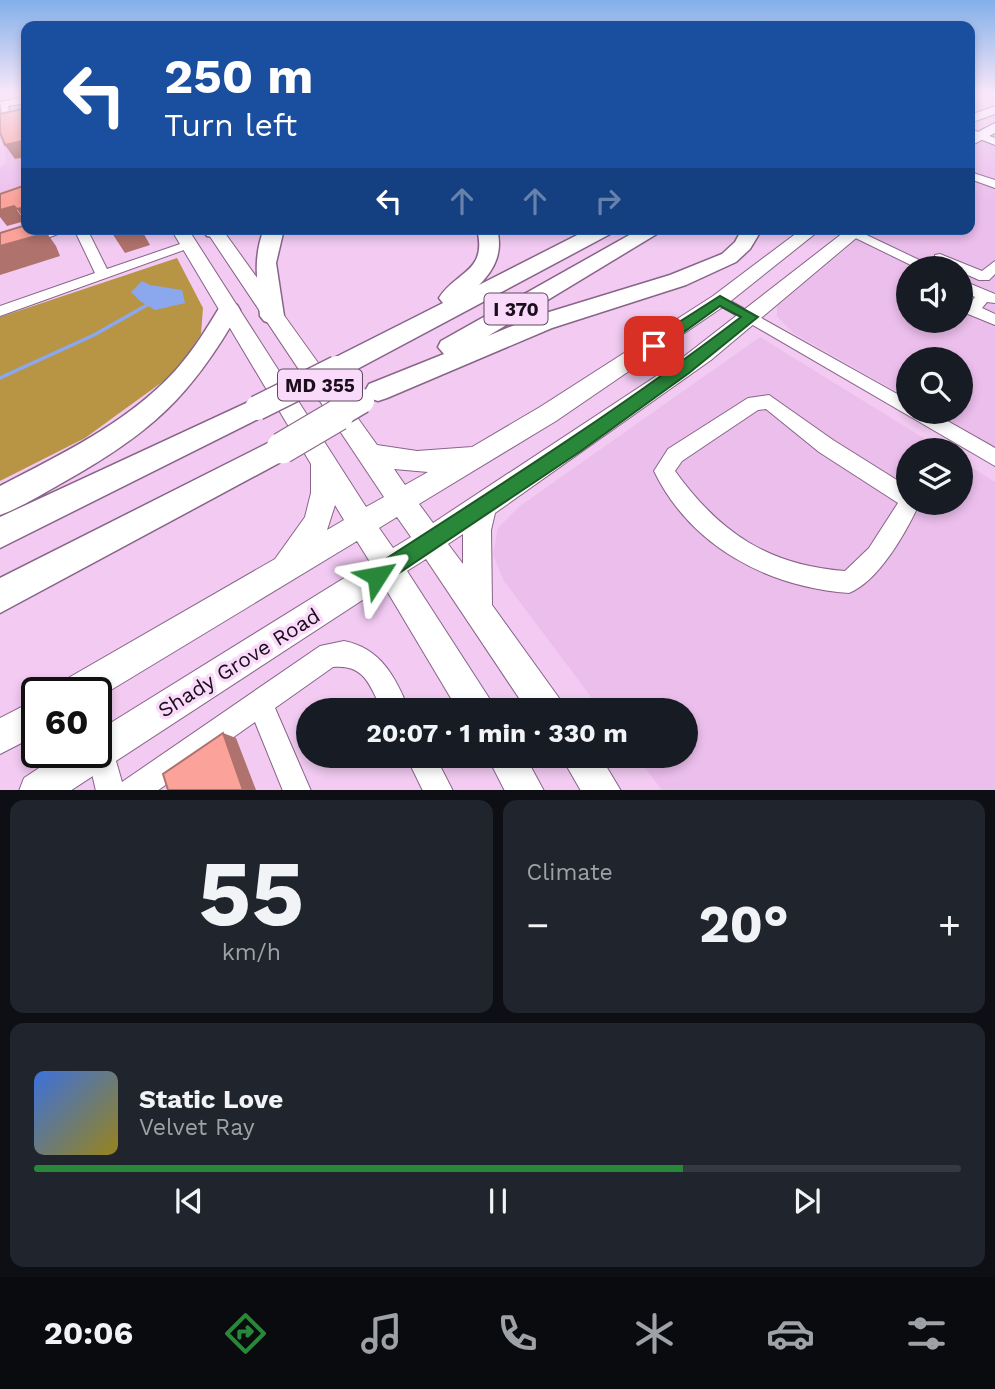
<!DOCTYPE html>
<html lang="en">
<head>
<meta charset="utf-8">
<style>
  body { margin:0; font-family:"Work Sans",sans-serif; background:#20242c; color:#f1f3f6; height:100vh; display:flex; flex-direction:column; font-size:26px; white-space:nowrap }
  * { box-sizing:border-box; margin:0 }
  p { font-size:23px; color:#9ea1a6 }
  .icon { flex:none; width:38px; height:38px; fill:none; stroke:currentColor; stroke-width:2; stroke-linecap:round; stroke-linejoin:round }
  .map { position:relative; height:790px; overflow:hidden }
  .details { display:flex; flex-direction:column; gap:10px; padding:10px; background:#0d0f14; flex:1 }
  .details>* { flex:none }
  .banner { position:absolute; left:21px; top:21px; width:954px; height:214px; border-radius:14px; box-shadow:0 4px 10px #0003; background:#1a4fa0; color:#fff; overflow:hidden }
  .fabs { position:absolute; left:896px; top:256px; display:grid; gap:14px }
  .fabs a { display:grid; place-items:center; width:77px; height:77px; border-radius:50%; background:#171b24; box-shadow:0 4px 10px #0003; font-size:35px }
  .speed { position:absolute; left:21px; top:677px; display:flex; gap:14px; font-size:35px; font-weight:700; text-align:center }
  .speed>* { display:grid; place-content:center; width:91px; height:91px; border-radius:50%; background:#171b24; box-shadow:0 4px 10px #0003; line-height:1 }
  .speed .limit { border:4px solid #111; border-radius:10px; background:#fff; color:#111 }
  .pin { position:absolute; display:grid; place-items:center; width:60px; height:60px; color:#fff; margin:-30px; border-radius:14px; box-shadow:0 4px 10px #0006 }
  .me { position:absolute; width:77px; margin:-38px; rotate:56deg; stroke-linejoin:round; filter:drop-shadow(0 0 5px #0008) }
  .turn { display:flex; align-items:center; gap:24px; height:147px; padding:0 28px; font-size:32px }
  .turn .icon { width:91px; height:91px; stroke-width:2.5 }
  .turn b { display:block; font-size:49px; line-height:60px }
  .lanes { display:flex; align-items:center; height:66px; padding:0 28px; background:#0003; justify-content:center; gap:35px; direction:ltr }
  .lanes .off { opacity:.35 }
  .big { font-size:52px; font-weight:700; line-height:1.1 }
  .details .card { flex:1; display:flex; flex-direction:column; justify-content:center; gap:10px; min-width:0; padding:0 24px; border-radius:14px; background:#20242c }
  .details .dial { align-items:center; gap:0 }
  .dial b { font-size:91px; line-height:1 }
  .song { display:flex; align-items:center; gap:21px }
  .cover { width:84px; height:84px; border-radius:10px; background:linear-gradient(135deg,hsl(220 70% 55%),hsl(50 70% 35%)) }
  .played { height:7px; border-radius:4px; background:linear-gradient(90deg,#298739 70%,#363941 70%) }
  .keys { display:flex; justify-content:space-around; direction:ltr }
  .heat { display:flex; justify-content:space-between; align-items:center; font-size:38px; direction:ltr }
  .details .tiles { flex:1; display:grid; gap:10px; grid-template-columns:1fr 1fr }
  .card:last-child { grid-column:span 2 }
  .trip { position:absolute; left:296px; top:698px; width:402px; height:70px; border-radius:35px; background:#171b24; box-shadow:0 4px 10px #0003; font-weight:700; line-height:70px; text-align:center }
  .dock { display:flex; height:112px; justify-content:space-around; align-items:center; background:#090b0e; color:#9ea1a6 }
  .dock .icon { width:49px; height:49px }
  .dock .selected { color:#298739 }
  .dock b { font-size:32px; color:#f1f3f6 }
  .map>svg:first-child { display:block }
  .built { fill:#ecbeec; fill-rule:evenodd }
  .forest { fill:#b79545 }
  .water { fill:#8ba8ee }
  .lines { fill:none; stroke-linecap:round; stroke-linejoin:round }
  .stream { stroke:#8ba8ee; stroke-width:3.5 }
  .minor-casing { stroke:#886488; stroke-width:2 }
  .major-casing { stroke:#886488; stroke-width:2 }
  .highway-casing { stroke:#886488; stroke-width:3 }
  .minor { fill:#fff; fill-rule:evenodd }
  .major { fill:#fff; fill-rule:evenodd }
  .highway { fill:#fff; fill-rule:evenodd }
  .highway-bridge-far1-casing { stroke:#886488; stroke-width:27; stroke-linecap:butt }
  .highway-bridge-casing { stroke:#886488; stroke-width:33; stroke-linecap:butt }
  .highway-bridge-far1 { stroke:#fff; stroke-width:24 }
  .highway-bridge { stroke:#fff; stroke-width:31 }
  .shaded-wall { fill:#b0726c }
  .building { fill:#fba39a; stroke:#b0726c; stroke-width:2 }
  .route { fill:#298739; stroke:#1b5825; stroke-width:2 }
  .labels { text-anchor:middle; stroke-width:7; stroke-linejoin:round; paint-order:stroke }
  .shield { fill:#fadafa; stroke:#5e4b5f; stroke-width:2 }
  .shield-label { font-size:19px; font-weight:bold; fill:#1b0e1c }
  .street-label { font-size:21px; fill:#1b0e1c; stroke:#fadafa }
</style>
</head>
<body>
<div class="map">
<svg width="995" height="791" viewBox="0 0 995 791">
  <rect width="100%" height="100%" fill="#f2caf2"/>
  <!-- built -->
  <path class="built" d="M26,101V195L0,202V168L6,163L0,107Z
    M995,132V448L931,411H961V359H908V398L793,333L777,316V306L870,229H970V150ZM908,268H961V320H908Z
    M760,337L943,450H908V502H961V461L995,482V790H662L636,756H686V710H601L504,581L493,555L498,528L520,506Z"/>
  <!-- forest -->
  <path class="forest" d="M177,258L203,308L201,334L176,372L85,438L0,481V317Z"/>
  <!-- water -->
  <path class="water" d="M142,281L150,285L182,290L185,303L155,310L140,301L131,292Z"/>
  <g class="lines">
    <!-- stream -->
    <path class="stream" d="M0,378L94,335L147,305"/>
    <defs>
      <path id="minor" d="M26,97V103L8,106L11,117L23,119V123L3,122L0,102Z
        M970,129L995,138V145L970,135Z
        M970,172L995,180V188L970,179Z
        M52,229H71L0,256V247Z
        M74,229H87L107,269L183,243L188,242L195,246L0,316V306L95,273Z
        M837,229H854L936,268H917Z
        M940,254L982,271L995,261V274L989,280H979L961,272V268H951L935,261V255Z
        M961,280L995,294V303L987,302L982,308L995,314V325L968,314L965,310L975,297L961,290Z
        M720,295L908,400V411H930L995,448V466L715,303L713,300L715,297Z
        M769,395L833,440L908,487V502H920C907,531 879,581 849,593C768,587 691,547 654,471L668,449L748,398ZM766,409L819,452L898,503L869,548L845,571C768,565 720,533 675,471L682,461L758,410Z
        M344,641C381,648 396,678 409,710H382C370,686 365,664 333,667L275,708L311,791H283L255,722L157,791H96L87,752H96V738L100,736L110,740L122,782L320,646Z
        M406,756H435L453,791H423Z"/>
      <path id="major" d="M995,106V114L970,123V115Z
        M995,123V133L970,146V136Z
        M171,229H188L366,507L384,497L205,229H222L377,445L417,451L472,447L540,407L713,296L802,229H821L727,304L556,421L419,504L433,523L673,365L848,229H867L711,360L495,513L491,530L492,605L559,698L564,710H527L426,559L407,571L489,698L494,710H458L384,586L70,791H19L24,778L63,752H96V732L370,562L357,541L96,699V693H58L63,681L275,559L305,517L311,493V464ZM394,469L428,472L405,485ZM335,505L344,520L327,530ZM397,517L411,537L393,548L379,528ZM463,534V564L448,544Z
        M37,699V735L0,754V718Z
        M487,756H525L544,791H505Z
        M561,756H600L621,791H581Z"/>
      <path id="highway" d="M206,229H231C225,237 216,238 207,236L204,232Z
        M264,229H284L276,263L284,316L280,321L272,324L264,321L260,316C258,285 252,259 264,229Z
        M477,229H497C503,252 495,269 479,285L589,229H615L612,233L346,375L337,377L328,375L324,368L328,361L443,303L439,298C456,271 488,272 477,229Z
        M640,229H665L488,336L536,316L670,275L722,254L735,242L742,229H762L750,249L736,262L686,285L552,328L387,398L378,401L369,398L365,391L369,384L444,354L438,347L441,341Z
        M229,302L237,305L240,310C191,397 150,434 62,483C42,494 22,507 0,515V486C62,454 127,423 175,371C193,351 207,328 221,305Z
        M257,398L266,401L270,408L266,415L0,548V517Z
        M282,436L292,440L296,448L292,456L0,613V578Z"/>
    </defs>
    <!-- minor casing -->
    <use href="#minor" class="minor-casing"/>
    <!-- major casing -->
    <use href="#major" class="major-casing"/>
    <!-- highway casing -->
    <use href="#highway" class="highway-casing"/>
    <!-- minor -->
    <use href="#minor" class="minor"/>
    <!-- major -->
    <use href="#major" class="major"/>
    <!-- highway -->
    <use href="#highway" class="highway"/>
    <defs>
      <path id="highway-bridge-far1" d="M257,408L337,368
        M335,417L362,401"/>
      <path id="highway-bridge" d="M282,448L338,415"/>
    </defs>
    <!-- highway-bridge-far1 casing -->
    <use href="#highway-bridge-far1" class="highway-bridge-far1-casing"/>
    <!-- highway-bridge casing -->
    <use href="#highway-bridge" class="highway-bridge-casing"/>
    <!-- highway-bridge-far1 -->
    <use href="#highway-bridge-far1" class="highway-bridge-far1"/>
    <!-- highway-bridge -->
    <use href="#highway-bridge" class="highway-bridge"/>
  </g>
  <!-- shaded-wall -->
  <path class="shaded-wall" d="M26,140V157L15,159L5,145Z
    M14,206L25,221L7,226L0,217V210Z
    M26,207V222L17,209Z
    M42,229H44L56,246L60,256L0,275V246Z
    M114,229H141L150,245L125,253L110,230Z
    M223,733L236,738L256,790H243Z"/>
  <!-- building -->
  <path class="building" d="M26,108V140L5,145L0,133V114Z
    M26,185V207L17,209L14,206L0,210V194Z
    M26,225V229H42L43,234L0,246V233Z
    M223,733L243,790H168L163,774Z"/>
  <!-- sky -->
  <linearGradient id="sky" x2="0" y2="1"><stop stop-color="#83afea"/><stop offset="0.46" stop-color="#f9e7f9"/><stop offset="1" stop-color="#f9e7f9" stop-opacity="0"/></linearGradient>
  <rect width="995" height="202" fill="url(#sky)"/>
  <!-- route -->
  <path class="route" d="M720,296L758,317L689,373L581,451L384,583L377,586L370,583L367,576L370,569C496,488 622,408 741,317L720,306L659,350H648L646,346L648,342Z"/>
  <g class="labels">
    <!-- shield labels -->
    <g class="shield">
      <rect x="484.5" y="293.5" width="63" height="31" rx="5"/>
      <rect x="278" y="369.5" width="84" height="31" rx="5"/>
    </g>
    <g class="shield-label">
      <text x="516" y="316">I 370</text>
      <text x="320" y="392">MD 355</text>
    </g>
    <!-- street labels -->
    <g class="street-label">
      <text transform="translate(239 663) rotate(-32)" y="7">Shady Grove Road</text>
    </g>
  </g>
</svg>
<div class="fabs">
<a><svg class="icon" aria-label="sound" viewBox="0 0 24 24"><path d="M4 9h4l5-4v14l-5-4H4zM17 9q2 3 0 6"/></svg></a>
<a><svg class="icon" aria-label="search" viewBox="0 0 24 24"><circle cx="10" cy="10" r="6"/><path d="M15 15l6 6"/></svg></a>
<a><svg class="icon" aria-label="layers" viewBox="0 0 24 24"><path d="M12 4l9 5-9 5-9-5zM3 14l9 5 9-5"/></svg></a>
</div>
<div class="speed"><div class="limit">60</div></div>
<div class="pin" style="left:654px;top:346px;background:#d93025"><svg class="icon" aria-label="arrive" viewBox="0 0 24 24"><path d="M6 21V4h12l-3 4 3 4H6"/></svg></div>
<svg class="me" style="left:377px;top:576px" viewBox="-20 -20 40 40"><path d="M0-17L14 15 0 8-14 15z" fill="#298739" stroke="#fff" stroke-width="4"/></svg>
<div class="trip">20:07 · 1 min · 330 m</div>
<div class="banner">
<div class="turn"><svg class="icon" aria-label="left" viewBox="0 0 24 24"><path d="M17 20v-9H6M10 6l-5 5 5 5"/></svg><div><b>250 m</b>Turn left</div></div>
<div class="lanes"><svg class="icon" aria-label="left" viewBox="0 0 24 24"><path d="M17 20v-9H6M10 6l-5 5 5 5"/></svg><svg class="icon off" aria-label="ahead" viewBox="0 0 24 24"><path d="M12 20V5M6 11l6-6 6 6"/></svg><svg class="icon off" aria-label="ahead" viewBox="0 0 24 24"><path d="M12 20V5M6 11l6-6 6 6"/></svg><svg class="icon off" aria-label="right" viewBox="0 0 24 24"><path d="M7 20v-9h11M14 6l5 5-5 5"/></svg></div>
</div>
</div>
<section class="details">
<div class="tiles">
<div class="card dial"><b>55</b><p>km/h</p></div>
<div class="card"><p>Climate</p>
<div class="heat"><a>−</a><b class="big">20°</b><a>+</a></div>
</div>
<div class="card">
<div class="song"><i class="cover"></i><div><b>Static Love</b><p>Velvet Ray</p></div></div>
<div class="played"></div>
<div class="keys"><svg class="icon" aria-label="previous" viewBox="0 0 24 24"><path d="M18 5L8 12l10 7zM5 5v14"/></svg><svg class="icon" aria-label="pause" viewBox="0 0 24 24"><path d="M8 5v14M16 5v14"/></svg><svg class="icon" aria-label="next" viewBox="0 0 24 24"><path d="M6 5l10 7-10 7zM19 5v14"/></svg></div>
</div>
</div>
</section>
<nav class="dock">
<b>20:06</b>
<svg class="icon selected" aria-label="directions" viewBox="0 0 24 24"><path d="M12 3l9 9-9 9-9-9zM9 14v-3h6M13 9l2 2-2 2"/></svg>
<svg class="icon" aria-label="music" viewBox="0 0 24 24"><path d="M9 18V5l10-2v13"/><circle cx="6" cy="18" r="3"/><circle cx="16" cy="16" r="3"/></svg>
<svg class="icon" aria-label="phone" viewBox="0 0 24 24"><path d="M5 4h4l2 5-3 2q2 4 5 5l2-3 5 2v4C11 20 4 13 5 4z"/></svg>
<svg class="icon" aria-label="climate" viewBox="0 0 24 24"><path d="M12 3v18M4 7l16 10M4 17L20 7"/></svg>
<svg class="icon" aria-label="car" viewBox="0 0 24 24"><path d="M5 17H2v-5l4-1 3-4h7l3 4 3 1v5h-3M9 17h6M6 11h13"/><circle cx="7" cy="17" r="2"/><circle cx="17" cy="17" r="2"/></svg>
<svg class="icon" aria-label="filters" viewBox="0 0 24 24"><path d="M4 7h16M4 17h16"/><circle cx="9" cy="7" r="2"/><circle cx="15" cy="17" r="2"/></svg>
</nav>
</body>
</html>
